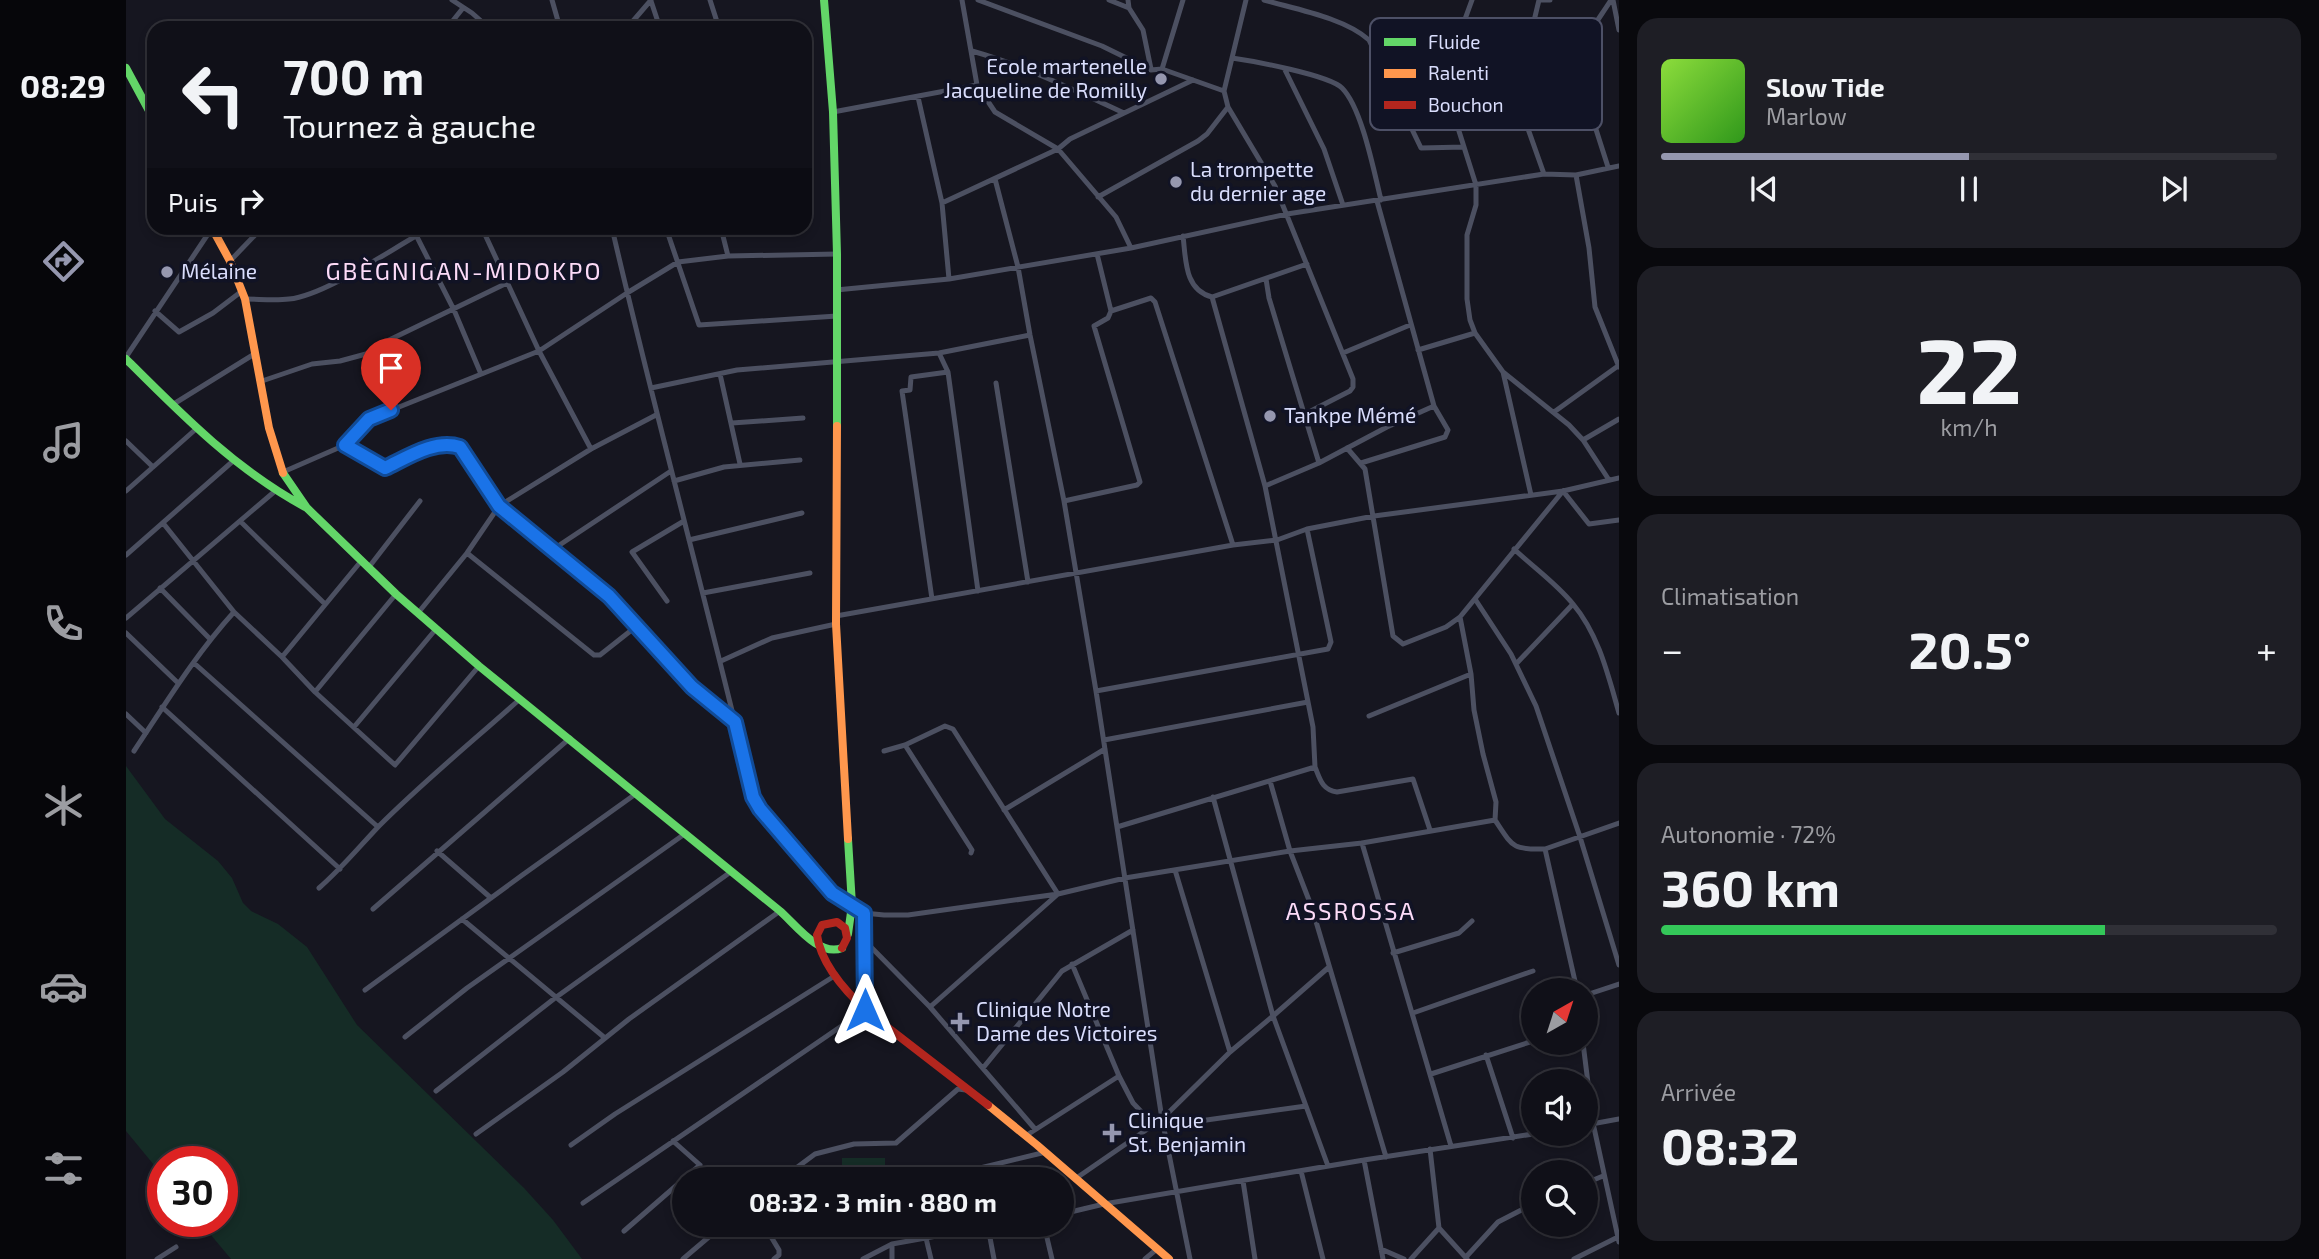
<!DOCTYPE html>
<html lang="fr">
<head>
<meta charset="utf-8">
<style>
  body { margin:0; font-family:"Exo 2",sans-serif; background:#1e1e25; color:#f1f3f6; height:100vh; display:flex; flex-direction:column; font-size:26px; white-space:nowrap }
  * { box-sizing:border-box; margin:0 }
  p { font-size:23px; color:#9c9da2 }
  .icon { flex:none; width:38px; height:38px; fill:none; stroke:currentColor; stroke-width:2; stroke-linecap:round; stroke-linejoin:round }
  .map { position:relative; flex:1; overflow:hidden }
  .sheet { display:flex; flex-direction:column; gap:18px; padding:18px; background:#09090d; width:700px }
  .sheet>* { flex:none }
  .hud { position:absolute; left:21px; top:21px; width:665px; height:214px; border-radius:21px; box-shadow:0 4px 10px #0003,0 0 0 2px #303037; background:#101018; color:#f1f3f6; overflow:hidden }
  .needle { width:46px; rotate:39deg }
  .buttons { position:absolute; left:1395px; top:978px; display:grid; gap:14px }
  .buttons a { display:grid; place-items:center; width:77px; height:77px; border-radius:50%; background:#101018; box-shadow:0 4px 10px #0003,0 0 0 2px #303037; font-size:35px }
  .speed { position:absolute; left:21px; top:1146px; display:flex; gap:14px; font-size:35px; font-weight:700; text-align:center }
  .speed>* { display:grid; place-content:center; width:91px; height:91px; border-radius:50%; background:#101018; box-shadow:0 4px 10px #0003,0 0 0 2px #303037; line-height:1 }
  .speed .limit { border:10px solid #d22; background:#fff; color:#111 }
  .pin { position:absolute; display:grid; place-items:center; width:60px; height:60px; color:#fff; margin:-72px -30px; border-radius:50% 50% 50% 0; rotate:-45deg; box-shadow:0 0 7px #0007 }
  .pin .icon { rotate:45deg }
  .me { position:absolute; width:77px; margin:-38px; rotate:0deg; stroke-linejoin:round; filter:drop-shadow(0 0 5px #0008) }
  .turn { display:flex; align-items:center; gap:24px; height:147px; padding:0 21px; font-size:32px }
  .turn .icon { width:91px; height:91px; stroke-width:2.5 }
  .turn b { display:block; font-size:49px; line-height:60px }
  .then { display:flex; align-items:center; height:66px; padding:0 21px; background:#0003; gap:14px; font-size:26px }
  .big { font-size:52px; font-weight:700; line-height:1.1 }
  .sheet .card { flex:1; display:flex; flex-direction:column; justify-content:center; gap:10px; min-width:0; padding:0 24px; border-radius:21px; background:#1e1e25 }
  .sheet .dial { align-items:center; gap:0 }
  .dial b { font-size:91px; line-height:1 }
  .song { display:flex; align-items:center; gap:21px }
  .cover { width:84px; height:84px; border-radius:10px; background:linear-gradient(135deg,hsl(90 70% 55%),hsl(110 70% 35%)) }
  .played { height:7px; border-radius:4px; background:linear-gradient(90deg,#9597af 50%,#303037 50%) }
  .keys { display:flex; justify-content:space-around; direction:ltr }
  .heat { display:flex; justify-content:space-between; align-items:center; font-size:38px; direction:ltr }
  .charge { height:10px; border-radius:5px; background:linear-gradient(90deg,#34c759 72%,#303037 0) }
  .trip { position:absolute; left:546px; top:1167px; width:402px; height:70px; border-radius:35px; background:#101018; box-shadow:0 4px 10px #0003,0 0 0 2px #303037; font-weight:700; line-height:70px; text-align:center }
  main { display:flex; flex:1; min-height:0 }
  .tab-bar { display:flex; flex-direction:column; width:126px; justify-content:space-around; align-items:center; background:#06060a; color:#9c9da2 }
  .tab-bar .icon { width:49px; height:49px }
  .tab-bar .current { color:#9597af }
  .tab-bar b { font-size:32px; color:#f1f3f6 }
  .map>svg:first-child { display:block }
  .green { fill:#152c26 }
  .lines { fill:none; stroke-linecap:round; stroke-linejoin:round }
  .street { stroke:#4c5061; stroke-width:5 }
  .fast { stroke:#63d668; stroke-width:8 }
  .slow { stroke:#ff974d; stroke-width:8 }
  .jam { stroke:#b3261e; stroke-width:8 }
  .route-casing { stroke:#114b97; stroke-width:18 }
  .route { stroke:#1a73e8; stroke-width:12 }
  .poi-dot { fill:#9597af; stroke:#111325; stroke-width:2.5 }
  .labels { text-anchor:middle; stroke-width:7; stroke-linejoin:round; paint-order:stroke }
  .poi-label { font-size:21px; fill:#d9ddfc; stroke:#111325; text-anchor:start }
  .quarter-label { font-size:24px; letter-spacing:2px; fill:#fcdbf8; stroke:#111325 }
  .key { fill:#111325; stroke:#4d5066; stroke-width:2 }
  .key-label { font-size:19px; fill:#d9ddfc }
</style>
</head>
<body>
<main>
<nav class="tab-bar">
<b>08:29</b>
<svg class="icon current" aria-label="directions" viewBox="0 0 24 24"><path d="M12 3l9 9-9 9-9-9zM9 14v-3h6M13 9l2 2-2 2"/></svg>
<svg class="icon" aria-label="music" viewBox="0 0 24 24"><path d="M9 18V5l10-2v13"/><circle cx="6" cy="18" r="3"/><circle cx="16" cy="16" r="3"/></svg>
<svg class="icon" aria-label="phone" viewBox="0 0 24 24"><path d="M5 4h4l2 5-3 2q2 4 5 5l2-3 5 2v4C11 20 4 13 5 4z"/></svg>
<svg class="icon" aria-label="climate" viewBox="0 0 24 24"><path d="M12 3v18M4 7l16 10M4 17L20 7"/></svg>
<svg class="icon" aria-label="car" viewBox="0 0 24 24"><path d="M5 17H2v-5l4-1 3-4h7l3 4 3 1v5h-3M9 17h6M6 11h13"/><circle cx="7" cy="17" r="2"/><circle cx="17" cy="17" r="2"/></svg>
<svg class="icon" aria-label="filters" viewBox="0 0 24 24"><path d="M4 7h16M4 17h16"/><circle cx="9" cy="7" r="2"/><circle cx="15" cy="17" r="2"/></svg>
</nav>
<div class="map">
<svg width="1493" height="1259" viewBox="0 0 1493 1259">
  <rect width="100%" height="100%" fill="#161620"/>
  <!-- green -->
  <path class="green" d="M0,766L39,819L92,861L106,878L117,903L125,911L152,924L181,947L231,1025L398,1188L427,1220L456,1259H105L74,1222H96V1162H37V1176L0,1131Z
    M716,1158H759V1179H716Z"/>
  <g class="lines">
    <!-- street -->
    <path class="street" d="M326,0L346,13L363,28
      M426,0L434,28
      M584,0L593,28
      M836,0L851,85L869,112L932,149L990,217L1005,248
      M852,0L976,46L1025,70L1036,69L1098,91
      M983,0L1003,8
      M1002,0L1003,8L1017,30L1025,69
      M1120,0L1098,91L1102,107L1149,186L1227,379V387L1224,391L1179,414
      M1138,0C1169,9 1219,18 1243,40L1295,148L1338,147
      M1346,0L1331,41L1326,109L1350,185V205L1341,235V299L1344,320L1349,333L1377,372L1443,425L1457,440L1483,480
      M1413,0L1407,25L1388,75L1389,92L1418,174
      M1413,0H1424
      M1487,0L1493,30
      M525,1L534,28
      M321,28L337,8
      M501,28L525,0
      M846,51C899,66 948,90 998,113
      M1106,58C1127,61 1203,75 1216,88C1236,108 1248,172 1255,200
      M1036,69L1057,0
      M1159,70L1198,149L1217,205
      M792,97L816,203L823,279
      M707,112L851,85
      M1482,167L1451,70C1451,45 1472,21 1485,0
      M1450,175L1463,248L1469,307L1493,367
      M869,179L892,267L904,335L938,501L970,691L1036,1119L1104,1052L1049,870
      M972,197L1072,141L1081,134L1102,107
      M816,203L932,149L944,139L1067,80
      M356,228L413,351L465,449
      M486,228C530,418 582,607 627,797L634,809L706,893L738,913L758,915H782L932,894L999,878L1164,851L1236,843L1369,820
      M540,228L573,325L711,316
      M595,228L602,256
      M290,235L328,310L355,374
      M1057,236C1060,259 1058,290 1086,297L1181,264
      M971,254L985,311
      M104,261L130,234L148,228
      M1140,279L1143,298L1193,463
      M710,290L823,279L1005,248L1161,214L1418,174L1450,175L1493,166
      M119,299C133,299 149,301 163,299C201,295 268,247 304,228
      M29,311L53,332L87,313L116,291
      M1292,350L1349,333
      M813,353L822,372L852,591
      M1217,353L1284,325
      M0,357L86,228
      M1377,372L1405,495
      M594,374L614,464
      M136,381L186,364L214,361L240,354L259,342L381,283
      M870,383L902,582
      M525,388L611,370L813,353L904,335
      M46,405L130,353
      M1428,412L1492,366
      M606,423L677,418
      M1457,440L1493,419
      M0,441L27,467
      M219,445L259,468C282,457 309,438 334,447L373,506L483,596L566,687L609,722
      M1221,448L1239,469L1267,636L1277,644L1320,627L1334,617L1437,491
      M1235,463L1319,437L1322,430L1308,406L1251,201
      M157,472L219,445L243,419L413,351L501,293L552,262L602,256L711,254
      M548,481L598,467L674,460
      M1139,486L1193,463L1261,427L1308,406
      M0,491L70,429
      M1437,491L1463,524L1493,520
      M938,501L1011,485L1014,482L968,326L982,318L985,311L1025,298L1029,302L1107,545
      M114,521L199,604
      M37,523L108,612L156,657L189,692L269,765L353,666
      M563,540L676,513
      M1388,549C1407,567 1430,583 1447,604C1473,635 1482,675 1493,713
      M426,550L545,471
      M341,553L468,655H474L512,625
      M0,555L106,462
      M243,567L294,501
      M34,588L84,639
      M577,593L684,573
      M806,599L776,391L784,390L785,377L822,372
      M1349,599L1385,654L1410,706L1454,837L1493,965
      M541,601L506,552L558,521
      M292,613L341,553L373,506L465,449L530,415
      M710,616L1107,545L1151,540L1181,529L1248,516L1437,491L1493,478
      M1334,617L1345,674L1348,710L1357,754L1370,802L1369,820C1387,847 1386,850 1419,849L1451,990
      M0,618L148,492
      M0,633L52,683
      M156,657L236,560
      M595,661L646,638L710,624
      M68,663L252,827
      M1390,664L1447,604
      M970,691L1202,649L1205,642L1181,529
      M189,692L270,594
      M36,707L214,869
      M0,714L20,733
      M1243,716L1345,674
      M228,727L310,629
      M978,740L1182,702
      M779,745L846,850L845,853
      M8,751C40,703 69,655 108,612
      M758,751L779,745L819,726L827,729L932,894L804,1007
      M1189,767C1194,779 1196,790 1211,792L1287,779L1304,830
      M1144,781L1164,851L1186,908L1260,1157
      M1087,797L1147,1016L1203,967
      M878,810L979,749
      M991,827L1189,767L1187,727L1139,486L1086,297
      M1236,843L1325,1146
      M1419,849L1493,823
      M311,851L365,898
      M193,888C215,869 233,847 253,826C298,781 347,741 394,699
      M247,909L444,738
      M336,919L479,1038
      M740,942L804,1007L909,1129
      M1267,953L1333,933L1346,921
      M946,964L993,1076
      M239,990L395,876L511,793
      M1460,995L1493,984
      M1287,1013L1407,971
      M279,1037L341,988L560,833
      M1457,1043L1467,1123L1493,1242
      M1104,1052L1147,1016L1180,1106
      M1360,1055L1387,1138
      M857,1068L936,971L1007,930
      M1305,1074L1407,1041
      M310,1091L429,998L606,871
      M1460,1125L1493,1119
      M1038,1126L1180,1106L1202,1166
      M350,1134L437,1072L503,1019L654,911
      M901,1135L993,1076L1007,1103L1028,1125
      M445,1145L489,1114L710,975
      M1304,1149L1313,1228L1341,1259
      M1238,1160L1257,1259
      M1175,1171L1197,1259
      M807,1176L850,1169L920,1152
      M949,1179L1036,1119L1064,1259
      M654,1180L689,1154L728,1144L770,1143L832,1089L840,1090
      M1117,1181L1129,1259
      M1460,1183L1477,1176
      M457,1203L739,1010L738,913
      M936,1214L978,1204L1238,1160L1407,1134
      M638,1225L653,1250V1255L648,1259
      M918,1225L926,1259
      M862,1227L868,1259
      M498,1231L574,1165L547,1141
      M800,1238L805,1259
      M766,1244V1259
      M1255,1249L1278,1259
      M1340,1257L1372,1222L1407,1204
      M31,1259L50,1247
      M557,1259L597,1225
      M737,1259L766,1244L872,1225
      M1019,1259L1031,1249
      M1285,1259L1313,1228
      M1448,1259L1492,1237"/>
    <!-- fast -->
    <path class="fast" d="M698,0L707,112L711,254V426
      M0,68L28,120
      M0,359C56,415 109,469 179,507
      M157,473L181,508L270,594L353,666L654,911C670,925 693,957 716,948
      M722,934L726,905L722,839"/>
    <!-- slow -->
    <path class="slow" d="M86,228L104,261L119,299L143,428L157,473
      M711,426L710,624L722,839
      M862,1105L911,1145L1043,1259"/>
    <!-- jam -->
    <path class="jam" d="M716,948L721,938L719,928L711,922L696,925L691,935C695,965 722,994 743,1013L862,1105"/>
  </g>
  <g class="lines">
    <defs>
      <path id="route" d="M265,410L243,419L219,445L259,468C282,457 309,439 334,447L373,506L483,596L566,687L609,722L627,797L634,809L706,893L738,913L739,1010"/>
    </defs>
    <!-- route casing -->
    <use href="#route" class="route-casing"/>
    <!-- route -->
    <use href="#route" class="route"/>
  </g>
  <!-- markers -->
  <g class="poi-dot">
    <circle cx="1035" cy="79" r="7"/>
    <circle cx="1050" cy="182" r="7"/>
    <circle cx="41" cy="272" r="7"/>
    <circle cx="1144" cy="416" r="7"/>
    <path d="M830.5 1011.5h7v7h7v7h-7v7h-7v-7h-7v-7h7z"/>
    <path d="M982.5 1122.5h7v7h7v7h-7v7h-7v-7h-7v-7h7z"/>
  </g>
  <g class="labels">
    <!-- poi labels -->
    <g class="poi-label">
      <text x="1021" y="74" text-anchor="end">Ecole martenelle<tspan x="1021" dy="24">Jacqueline de Romilly</tspan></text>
      <text x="1064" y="177">La trompette<tspan x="1064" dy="24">du dernier age</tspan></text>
      <text x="55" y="279">Mélaine</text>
      <text x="1158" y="423">Tankpe Mémé</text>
      <text x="850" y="1017">Clinique Notre<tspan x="850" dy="24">Dame des Victoires</tspan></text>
      <text x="1002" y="1128">Clinique<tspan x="1002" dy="24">St. Benjamin</tspan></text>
    </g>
    <!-- quarter labels -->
    <g class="quarter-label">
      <text x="338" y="280">GBÈGNIGAN-MIDOKPO</text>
      <text x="1225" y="920">ASSROSSA</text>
    </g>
  </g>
  <!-- legend -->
  <rect x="1244" y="18" width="232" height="112" rx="10" class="key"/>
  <rect x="1258" y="38" width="32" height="8" fill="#63d668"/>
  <rect x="1258" y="69" width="32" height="9" fill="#ff974d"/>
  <rect x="1258" y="101" width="32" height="8" fill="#b3261e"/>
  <g class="key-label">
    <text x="1302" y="49">Fluide</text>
    <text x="1302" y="80">Ralenti</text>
    <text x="1302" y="112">Bouchon</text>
  </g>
</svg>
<div class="buttons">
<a><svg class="needle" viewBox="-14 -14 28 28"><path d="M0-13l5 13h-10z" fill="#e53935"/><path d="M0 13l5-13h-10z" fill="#9c9da2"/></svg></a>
<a><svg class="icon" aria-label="sound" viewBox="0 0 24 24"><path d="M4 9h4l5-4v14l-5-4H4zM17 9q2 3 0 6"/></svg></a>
<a><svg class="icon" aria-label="search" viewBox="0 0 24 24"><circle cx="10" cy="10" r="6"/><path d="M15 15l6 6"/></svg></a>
</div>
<div class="speed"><div class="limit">30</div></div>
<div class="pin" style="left:265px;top:410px;background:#d93025"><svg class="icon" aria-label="arrive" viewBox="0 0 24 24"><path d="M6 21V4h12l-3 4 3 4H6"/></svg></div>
<svg class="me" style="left:739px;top:1010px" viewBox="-20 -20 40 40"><path d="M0-17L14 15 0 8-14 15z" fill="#1a73e8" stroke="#fff" stroke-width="4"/></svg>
<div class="trip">08:32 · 3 min · 880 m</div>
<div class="hud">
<div class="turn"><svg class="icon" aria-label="left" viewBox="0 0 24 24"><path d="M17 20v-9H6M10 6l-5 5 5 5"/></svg><div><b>700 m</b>Tournez à gauche</div></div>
<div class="then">Puis<svg class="icon" aria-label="right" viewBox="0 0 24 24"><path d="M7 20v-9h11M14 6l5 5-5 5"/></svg></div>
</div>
</div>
<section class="sheet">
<div class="card">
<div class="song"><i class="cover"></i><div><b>Slow Tide</b><p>Marlow</p></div></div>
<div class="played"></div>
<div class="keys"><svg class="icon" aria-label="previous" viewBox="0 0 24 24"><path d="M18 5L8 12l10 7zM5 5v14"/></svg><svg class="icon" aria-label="pause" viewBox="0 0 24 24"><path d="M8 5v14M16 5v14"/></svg><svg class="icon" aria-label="next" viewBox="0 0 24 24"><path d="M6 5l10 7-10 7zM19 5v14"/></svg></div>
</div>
<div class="card dial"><b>22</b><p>km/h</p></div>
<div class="card"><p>Climatisation</p>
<div class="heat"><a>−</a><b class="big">20.5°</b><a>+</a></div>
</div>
<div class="card"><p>Autonomie · 72%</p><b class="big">360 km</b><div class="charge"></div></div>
<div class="card"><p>Arrivée</p><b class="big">08:32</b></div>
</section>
</main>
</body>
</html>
